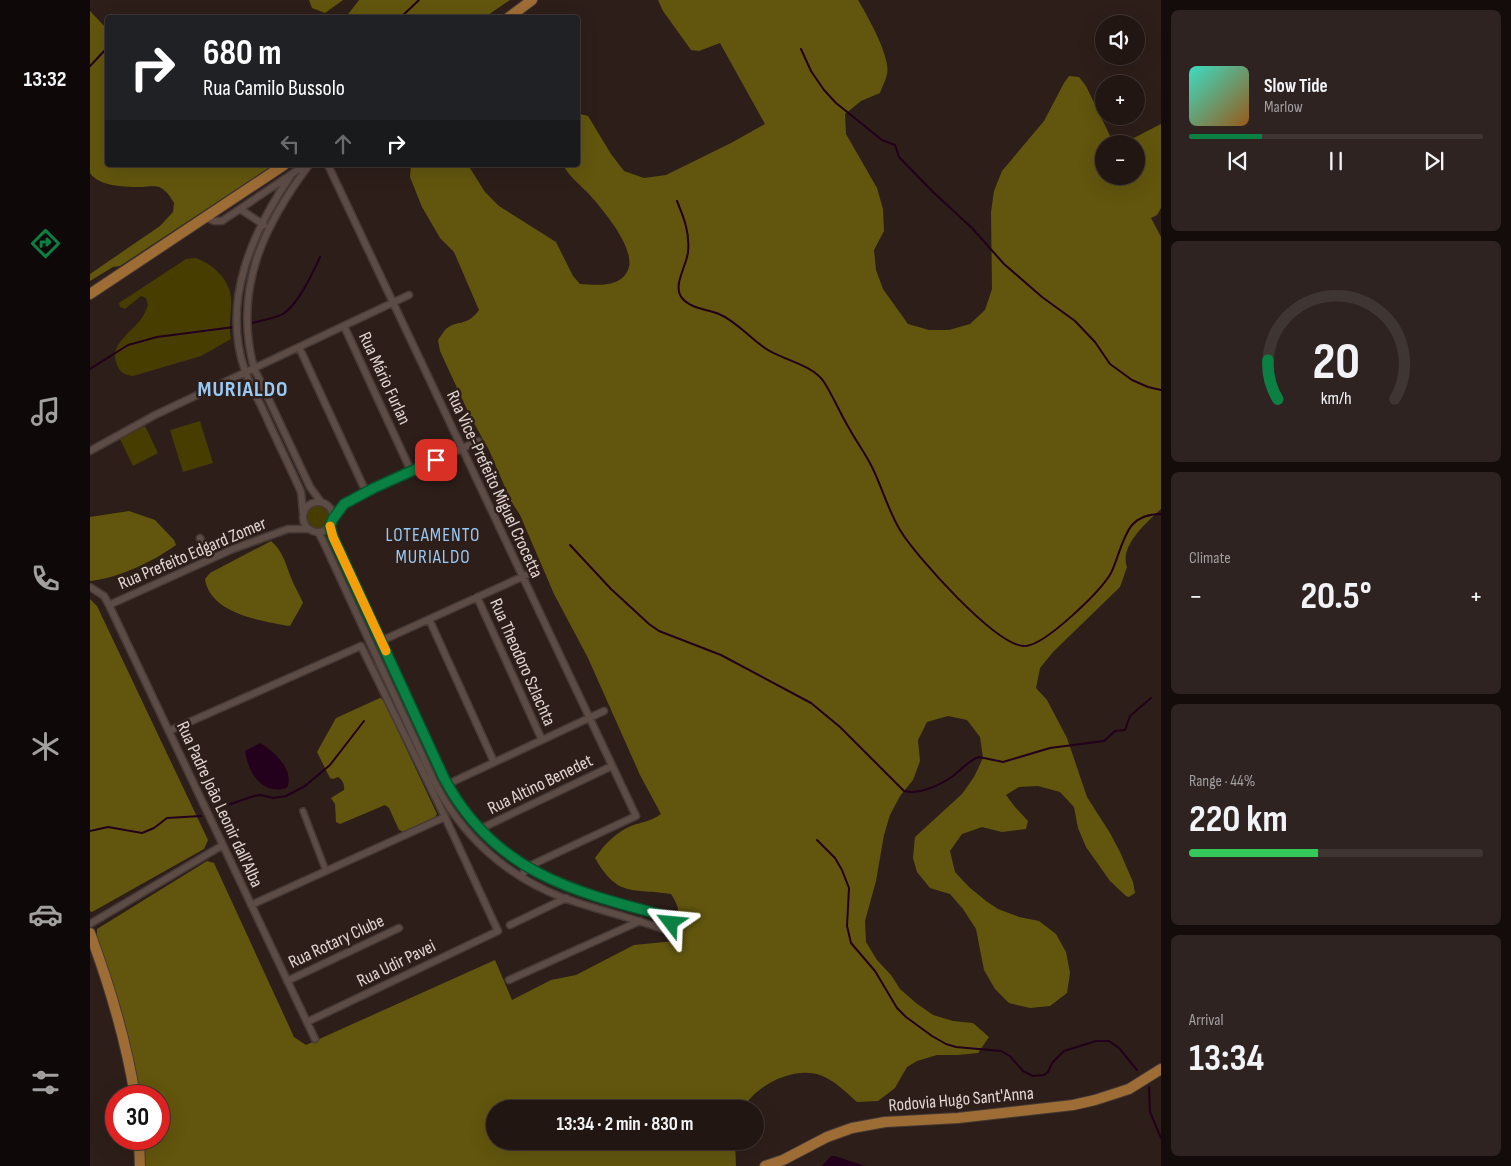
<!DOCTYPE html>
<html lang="en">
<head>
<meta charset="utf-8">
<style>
  body { margin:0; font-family:"Sofia Sans Condensed",sans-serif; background:#2e2321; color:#f1f3f6; height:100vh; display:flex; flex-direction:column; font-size:19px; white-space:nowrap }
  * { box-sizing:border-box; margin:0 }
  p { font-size:16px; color:#a29fa0 }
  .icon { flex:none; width:28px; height:28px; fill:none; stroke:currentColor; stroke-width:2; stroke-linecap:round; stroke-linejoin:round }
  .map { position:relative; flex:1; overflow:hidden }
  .sheet { display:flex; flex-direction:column; gap:10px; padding:10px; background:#130c0a; width:350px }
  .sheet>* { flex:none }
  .hud { position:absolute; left:15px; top:15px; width:475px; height:152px; border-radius:5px; box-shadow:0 5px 20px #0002,0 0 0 1px #3f3533; background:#202124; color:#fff; overflow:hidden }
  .fabs { position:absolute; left:1005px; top:15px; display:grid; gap:10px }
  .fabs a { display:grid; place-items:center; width:50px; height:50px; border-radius:50%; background:#221613; box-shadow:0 5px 20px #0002,0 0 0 1px #3f3533; font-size:25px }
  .speed { position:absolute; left:15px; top:1085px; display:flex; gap:10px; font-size:25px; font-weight:700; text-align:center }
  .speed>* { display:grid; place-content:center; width:65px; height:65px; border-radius:50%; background:#221613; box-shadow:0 5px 20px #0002,0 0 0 1px #3f3533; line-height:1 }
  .speed .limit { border:8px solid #d22; background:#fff; color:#111 }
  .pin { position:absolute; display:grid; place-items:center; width:42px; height:42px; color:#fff; margin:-21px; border-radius:10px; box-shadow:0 2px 8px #0006 }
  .me { position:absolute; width:55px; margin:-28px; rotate:299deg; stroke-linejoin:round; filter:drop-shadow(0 0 4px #0008) }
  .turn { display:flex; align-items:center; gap:18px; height:105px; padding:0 15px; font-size:22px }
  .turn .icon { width:65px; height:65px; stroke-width:2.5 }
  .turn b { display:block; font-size:35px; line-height:42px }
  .lanes { display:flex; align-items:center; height:48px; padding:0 15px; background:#0003; justify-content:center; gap:25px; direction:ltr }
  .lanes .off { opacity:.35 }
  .big { font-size:38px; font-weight:700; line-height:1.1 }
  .sheet .card { flex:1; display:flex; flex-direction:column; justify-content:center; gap:8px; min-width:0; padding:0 18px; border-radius:8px; background:#2e2321 }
  .sheet .dial { align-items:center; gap:0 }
  .dial svg { height:130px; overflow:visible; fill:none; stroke:#3f3533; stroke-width:7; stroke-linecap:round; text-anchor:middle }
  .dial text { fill:#f1f3f6; stroke:none }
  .song { display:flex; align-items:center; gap:15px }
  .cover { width:60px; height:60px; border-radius:8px; background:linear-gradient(135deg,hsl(170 70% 55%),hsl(30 70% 35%)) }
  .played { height:5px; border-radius:2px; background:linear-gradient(90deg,#0b8043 25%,#3f3533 25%) }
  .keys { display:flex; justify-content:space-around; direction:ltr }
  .heat { display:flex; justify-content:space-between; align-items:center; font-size:28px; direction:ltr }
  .charge { height:8px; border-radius:4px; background:linear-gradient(90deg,#34c759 44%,#3f3533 0) }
  .trip { position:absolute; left:396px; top:1100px; width:278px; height:50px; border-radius:25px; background:#221613; box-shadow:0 5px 20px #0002,0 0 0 1px #3f3533; font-weight:700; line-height:50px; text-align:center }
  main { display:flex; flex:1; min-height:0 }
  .dock { display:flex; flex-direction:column; width:90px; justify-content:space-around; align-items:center; background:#0e0908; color:#a29fa0 }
  .dock .icon { width:35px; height:35px }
  .dock .selected { color:#0b8043 }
  .dock b { font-size:22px; color:#f1f3f6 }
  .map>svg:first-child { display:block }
  .green { fill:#473d00 }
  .forest { fill:#62560e }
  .water { fill:#23001b }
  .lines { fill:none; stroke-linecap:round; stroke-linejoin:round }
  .stream { stroke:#23001b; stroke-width:2 }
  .pedestrian-casing { stroke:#463936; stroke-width:8 }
  .minor-casing { stroke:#463936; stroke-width:9 }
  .primary-casing { stroke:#463936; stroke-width:12 }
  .pedestrian { stroke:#5d4b46; stroke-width:5 }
  .minor { stroke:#5d4b46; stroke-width:6 }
  .primary { stroke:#9e6d35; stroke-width:10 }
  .route-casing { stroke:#07532c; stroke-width:12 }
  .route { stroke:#0b8043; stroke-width:9 }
  .slow { stroke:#f59e0b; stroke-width:9 }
  .labels { text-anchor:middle; stroke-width:5; stroke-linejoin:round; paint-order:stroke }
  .street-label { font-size:18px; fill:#e1d6d3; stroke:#2d1e19 }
  .neighbourhood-label { font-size:19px; letter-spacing:1px; fill:#99c9f5; stroke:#2d1e19 }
  .district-label { font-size:22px; font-weight:bold; letter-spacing:1px; fill:#99c9f5; stroke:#2d1e19 }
</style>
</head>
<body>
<main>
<nav class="dock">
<b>13:32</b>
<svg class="icon selected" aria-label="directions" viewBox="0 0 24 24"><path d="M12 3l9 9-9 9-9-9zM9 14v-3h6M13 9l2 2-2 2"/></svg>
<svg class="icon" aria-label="music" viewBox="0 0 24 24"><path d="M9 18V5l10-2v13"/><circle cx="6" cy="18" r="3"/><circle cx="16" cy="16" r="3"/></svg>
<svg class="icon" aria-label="phone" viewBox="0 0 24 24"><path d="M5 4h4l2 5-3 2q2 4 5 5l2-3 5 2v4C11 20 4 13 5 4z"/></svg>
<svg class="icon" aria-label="climate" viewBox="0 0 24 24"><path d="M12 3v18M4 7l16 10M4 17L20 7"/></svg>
<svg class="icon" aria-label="car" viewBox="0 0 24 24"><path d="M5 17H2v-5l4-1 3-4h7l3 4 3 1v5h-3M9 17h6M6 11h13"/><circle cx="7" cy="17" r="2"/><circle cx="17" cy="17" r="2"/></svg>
<svg class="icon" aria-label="filters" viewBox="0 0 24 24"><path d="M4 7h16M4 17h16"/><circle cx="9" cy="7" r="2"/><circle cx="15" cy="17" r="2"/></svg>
</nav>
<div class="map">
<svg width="1071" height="1166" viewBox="0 0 1071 1166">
  <rect width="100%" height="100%" fill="#2d1e19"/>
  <!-- green -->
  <path class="green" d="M105,258C122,263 140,280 141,298C142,312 138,325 141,339L111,356L43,376C34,375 29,372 26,362C20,344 42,332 51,319C54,315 56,310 58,305L56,298L51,296L35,309L30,307L29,303L96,259Z
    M110,421L123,463L93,472L80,430Z
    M55,426L68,453L43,466L30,439Z
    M217 517a11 11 0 1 1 22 0a11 11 0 1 1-22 0Z"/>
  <!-- forest -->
  <path class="forest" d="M219,0H253L235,13L222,8Z
    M269,0H420L395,17H256Z
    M568,0H768C777,15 801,57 797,74C796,80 792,87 790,93L771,101L755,114L756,134L787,188L793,209L794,231L784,250L786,270L793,289L818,324L839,330H859L880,324L895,310L902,289L901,212L904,191L912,171L954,121L974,83L979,76L989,77L996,86L1024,144H1014V176H1046V144H1032L1071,124V208L1067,215L1061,218L1071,237V509C1057,522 1029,546 1037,567L1030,587L963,652L950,668L946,688L957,700L977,738L997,797L1020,833L1030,852L1043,882L1045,893L1039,897L1036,896L1020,881L996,847L988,828L984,807L970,792L948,786L929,787L916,795L925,807L938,821L936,829L912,832L892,827L872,834L860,851L865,872L879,887L896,901L908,909L929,917L949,921L966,934L976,952L980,973L977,993L960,1006L940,1008L919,1003L905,989L894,970L886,929L873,909L860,894L840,888L827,872L823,858L825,837L872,794L884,777L893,758L890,737L877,720L858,716L837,722L828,740L830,761L823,780L810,796L800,815L794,835L786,881L775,921L776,942L787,960L801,975L810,989L826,1003L843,1015L863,1021L883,1023L899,1037L888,1053L867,1055H847L827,1061L817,1067L805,1088L788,1101L767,1102C756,1092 744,1080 730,1075C704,1066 665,1085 653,1109H405V1141H645L646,1166H54L52,1139H69V1096H50L31,1009L7,939V929L117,861L124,863L204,1037L216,1045L405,960L422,1000L461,980L486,975L544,945L585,941C589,921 593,912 581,894C542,888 528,898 505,858C515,844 525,833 541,826C552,822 562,821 571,814L550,775L498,658L464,594L430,515L421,501L399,450L380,416L350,351L348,340C350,337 353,333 355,330C366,319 376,328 389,310L364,252L350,238L332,207L320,177L321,165H378L395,192L409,206L466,242L483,276L490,284C507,285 530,288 538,270C547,249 512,209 499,194C490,185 479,176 473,165H488V115L490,114L498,116L521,154L534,171L554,178L576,175L641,143L675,124L630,43L609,51L601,50L573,11Z
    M0,11L17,29L18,165H183L30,266L23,267L0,281V274L70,226L83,212L84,203C81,198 77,191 71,188C65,185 58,187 52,187C37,187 9,187 0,173Z
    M39,511L65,520L84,540L86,545C62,562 29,578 0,581V517Z
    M181,541C194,552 196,566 202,580C205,588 210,595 213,603L200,626C172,621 120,614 115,579L120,573Z
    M0,599L7,606L118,840L114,849L2,912L0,911Z
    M290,698L293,699L347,814L345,817L313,832L309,830L299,808L295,805L250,824L246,822L245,804L241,798L254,790C255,785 252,779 248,777L243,779L240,778L227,752L246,718Z"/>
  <!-- water -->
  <path class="water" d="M170,743C184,751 205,770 197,788C172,796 158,772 155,751Z
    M741,1156H745L775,1166H732Z"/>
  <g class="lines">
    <!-- stream -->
    <path class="stream" d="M310,18L329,0
      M711,49L721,71L734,90L746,103L792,140L805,145L809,157L842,191L882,228L914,264L952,297L985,321L1005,342L1020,364L1042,380L1058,387L1071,390
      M0,66L18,47
      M587,201C594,218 600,233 598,252C597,265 582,286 592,298C601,309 617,309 629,314C648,322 661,340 678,350C694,360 723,365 734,382C743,396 750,413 759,428C766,441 775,453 782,467C792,487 798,510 810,530C824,554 908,649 936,646C956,644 1010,592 1021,573C1028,559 1032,537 1042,525C1050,516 1060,514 1071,514
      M162,323C171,320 184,319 193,314C208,305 223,272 230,257
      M0,369L38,345L67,337L144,327
      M480,545L521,589L559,624L569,631L631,655L721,703L750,727L814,791C830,795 850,785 863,776C871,770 879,760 889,757L913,762L960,748L1014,741L1025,731L1035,730L1040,716L1061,698
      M126,809L164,796L171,795L183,798L196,796L215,786L240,765L274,721
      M0,831L18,827L52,833L64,828L77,818L111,816
      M727,840L745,858L752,870L759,888L757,926L761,943L785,971L807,1008L816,1017L842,1036L856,1044L866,1047L911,1051L920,1056L933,1071L943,1076L954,1075L958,1072L962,1063L974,1051L1006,1041H1019L1029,1048L1047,1070
      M1059,1087L1060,1112L1071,1138"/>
    <defs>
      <path id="pedestrian" d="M213,811L236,871"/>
      <path id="minor" d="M219,165C173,226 143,290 164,368L220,487L231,502
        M238,165L546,816L437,867L431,877
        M201,175C162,232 131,301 155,371C160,385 168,399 174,412C186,439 199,465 211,492L213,512
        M150,209L174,225
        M115,217L124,221H132L215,165
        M254,326L321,471
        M209,347L276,492
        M0,451L65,415L319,295
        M213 517a15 15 0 1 1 30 0a15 15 0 1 1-30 0Z
        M243,519L254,504L262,499L388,441
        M228,532L233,541L344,781C371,835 415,875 471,897C504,909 539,917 573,929L579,927L581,921L577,915C529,903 478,893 435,866C366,823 344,755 311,685C288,636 266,587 243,537L240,526
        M110,538L120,559
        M0,587L14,596L19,605L225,1039
        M387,597L452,740
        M19,605L143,549L198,529H217
        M339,619L404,762
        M291,641L445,571
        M79,731L271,646L355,817L408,931L217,1022
        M358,784L514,711
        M390,829L522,766
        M161,905L355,817
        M0,924L133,845
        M420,925L476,898
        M419,980L550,921
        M197,981L309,928"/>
      <path id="primary" d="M418,18L442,0
        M0,294L194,165
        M0,933C20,987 36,1040 45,1096
        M49,1139L50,1166
        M675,1166L693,1160L737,1137L762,1128L795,1122L868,1118L983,1105L1005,1100L1039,1089L1071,1069"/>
    </defs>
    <!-- pedestrian casing -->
    <use href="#pedestrian" class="pedestrian-casing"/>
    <!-- minor casing -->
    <use href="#minor" class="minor-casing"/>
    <!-- primary casing -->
    <use href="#primary" class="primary-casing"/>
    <!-- pedestrian -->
    <use href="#pedestrian" class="pedestrian"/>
    <!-- minor -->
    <use href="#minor" class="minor"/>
    <!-- primary -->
    <use href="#primary" class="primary"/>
  </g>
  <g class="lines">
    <defs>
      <path id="route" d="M346,460L284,488L254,504L243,519L240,526L243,537L354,778C403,871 482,892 577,916L580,919L581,923"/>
    </defs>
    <!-- route casing -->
    <use href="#route" class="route-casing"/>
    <!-- route -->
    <use href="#route" class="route"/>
    <!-- slow -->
    <path class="slow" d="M240,526L243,537L296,651"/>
  </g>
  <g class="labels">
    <!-- street labels -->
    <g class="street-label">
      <text transform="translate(295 378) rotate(65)" y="6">Rua Mário Furlan</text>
      <text transform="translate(405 484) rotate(65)" y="6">Rua Vice-Prefeito Miguel Crocetta</text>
      <text transform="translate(102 553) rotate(-23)" y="6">Rua Prefeito Edgard Zomer</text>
      <text transform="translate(433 662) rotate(66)" y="6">Rua Theodoro Szlachta</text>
      <text transform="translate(450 784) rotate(-26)" y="6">Rua Altino Benedet</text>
      <text transform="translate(130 804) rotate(65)" y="6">Rua Padre João Leonir dall'Alba</text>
      <text transform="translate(246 941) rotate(-25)" y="6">Rua Rotary Clube</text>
      <text transform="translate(306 963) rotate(-26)" y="6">Rua Udir Pavei</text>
      <text transform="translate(871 1099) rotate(-5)" y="6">Rodovia Hugo Sant'Anna</text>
    </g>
    <!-- neighbourhood labels -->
    <g class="neighbourhood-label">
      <text x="343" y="541">LOTEAMENTO<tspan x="343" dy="22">MURIALDO</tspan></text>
    </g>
    <!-- district labels -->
    <g class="district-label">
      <text x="153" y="396">MURIALDO</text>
    </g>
  </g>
</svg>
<div class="fabs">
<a><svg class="icon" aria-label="sound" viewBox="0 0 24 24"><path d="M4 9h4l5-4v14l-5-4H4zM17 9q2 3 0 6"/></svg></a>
<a>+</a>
<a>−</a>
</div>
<div class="speed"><div class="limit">30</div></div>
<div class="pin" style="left:346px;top:460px;background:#d93025"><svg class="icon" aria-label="arrive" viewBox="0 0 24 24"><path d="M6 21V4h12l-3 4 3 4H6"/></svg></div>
<svg class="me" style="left:581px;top:923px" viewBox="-20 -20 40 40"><path d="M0-17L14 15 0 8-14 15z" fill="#0b8043" stroke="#fff" stroke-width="4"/></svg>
<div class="trip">13:34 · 2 min · 830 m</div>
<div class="hud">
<div class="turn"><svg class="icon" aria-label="right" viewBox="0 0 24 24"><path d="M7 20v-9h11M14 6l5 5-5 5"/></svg><div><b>680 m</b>Rua Camilo Bussolo</div></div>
<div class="lanes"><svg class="icon off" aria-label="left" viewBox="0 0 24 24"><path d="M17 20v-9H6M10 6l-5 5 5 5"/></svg><svg class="icon off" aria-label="ahead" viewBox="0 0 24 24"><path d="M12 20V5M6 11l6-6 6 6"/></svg><svg class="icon" aria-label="right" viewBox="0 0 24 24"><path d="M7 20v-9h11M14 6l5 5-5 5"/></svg></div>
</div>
</div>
<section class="sheet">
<div class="card">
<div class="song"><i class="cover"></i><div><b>Slow Tide</b><p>Marlow</p></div></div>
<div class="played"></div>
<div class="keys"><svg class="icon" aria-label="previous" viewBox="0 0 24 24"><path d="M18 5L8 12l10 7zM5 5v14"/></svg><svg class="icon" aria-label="pause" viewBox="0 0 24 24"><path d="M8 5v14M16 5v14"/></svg><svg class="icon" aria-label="next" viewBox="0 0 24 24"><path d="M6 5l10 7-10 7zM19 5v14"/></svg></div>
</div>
<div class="card dial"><svg viewBox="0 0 100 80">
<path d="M14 69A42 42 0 1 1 86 69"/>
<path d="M14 69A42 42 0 0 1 8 45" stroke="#0b8043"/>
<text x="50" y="56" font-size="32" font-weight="700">20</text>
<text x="50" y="72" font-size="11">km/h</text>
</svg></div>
<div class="card"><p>Climate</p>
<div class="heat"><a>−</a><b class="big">20.5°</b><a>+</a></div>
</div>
<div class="card"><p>Range · 44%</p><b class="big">220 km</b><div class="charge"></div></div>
<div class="card"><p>Arrival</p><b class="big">13:34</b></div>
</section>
</main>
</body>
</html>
